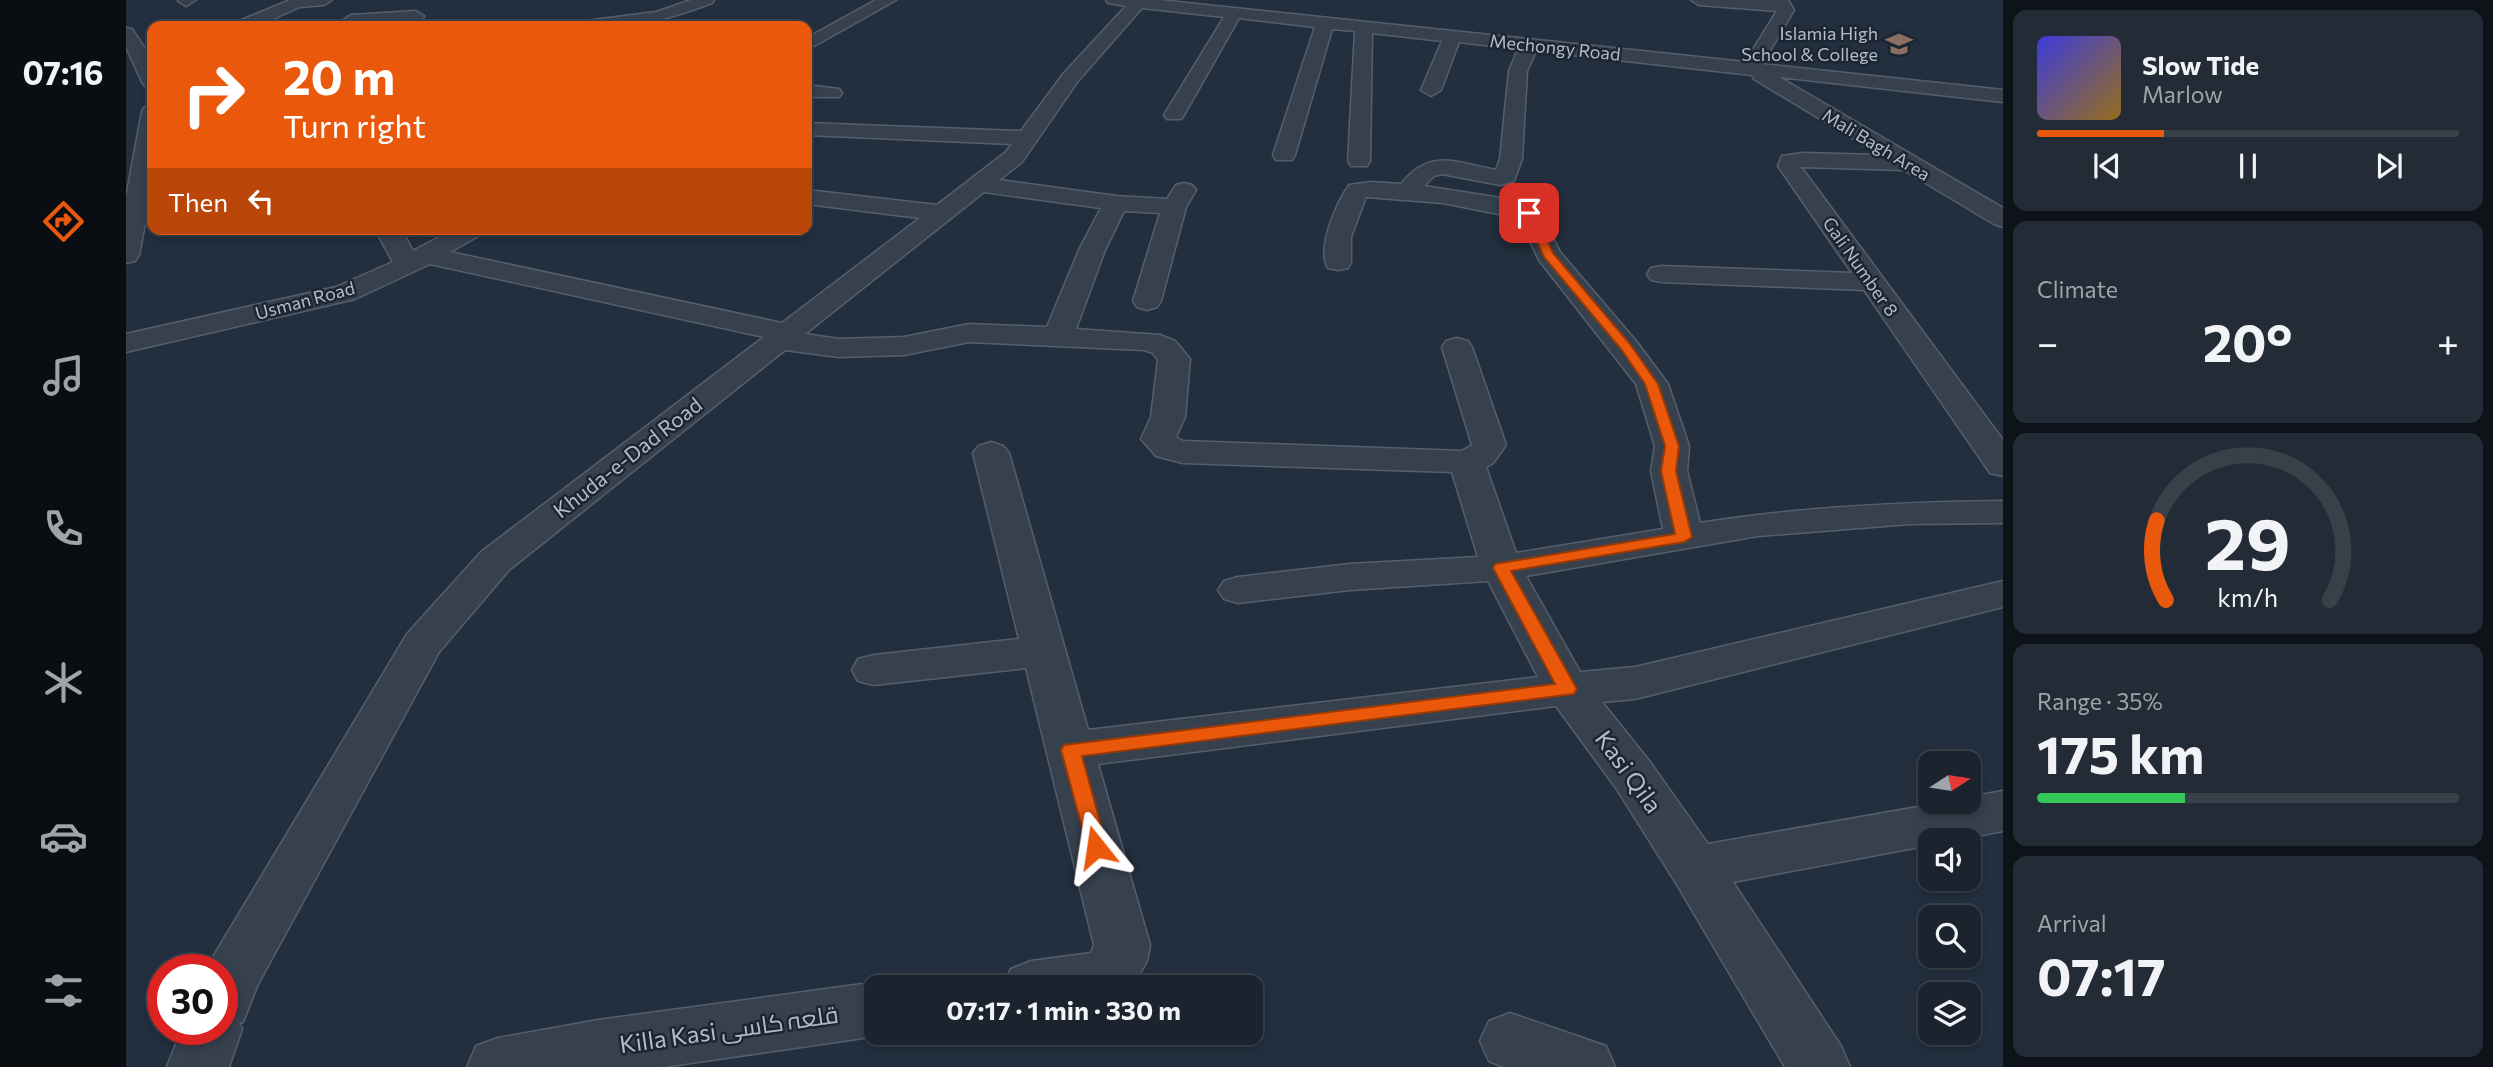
<!DOCTYPE html>
<html lang="en">
<head>
<meta charset="utf-8">
<style>
  body { margin:0; font-family:Commissioner,Cairo,sans-serif; background:#232b36; color:#f1f3f6; height:100vh; display:flex; flex-direction:column; font-size:26px; white-space:nowrap }
  * { box-sizing:border-box; margin:0 }
  p { font-size:23px; color:#9fa4aa }
  .icon { flex:none; width:38px; height:38px; fill:none; stroke:currentColor; stroke-width:2; stroke-linecap:round; stroke-linejoin:round }
  .map { position:relative; flex:1; overflow:hidden }
  .side { display:flex; flex-direction:column; gap:10px; padding:10px; background:#0e1319; width:490px }
  .side>* { flex:none }
  .top-card { position:absolute; left:21px; top:21px; width:665px; height:214px; border-radius:14px; box-shadow:0 4px 10px #0003,0 0 0 2px #38404a; background:#ea580c; color:#fff; overflow:hidden }
  .needle { width:46px; rotate:78deg }
  .fabs { position:absolute; left:1792px; top:751px; display:grid; gap:14px }
  .fabs a { display:grid; place-items:center; width:63px; height:63px; border-radius:14px; background:#1a232e; box-shadow:0 4px 10px #0003,0 0 0 2px #38404a; font-size:35px }
  .speed { position:absolute; left:21px; top:954px; display:flex; gap:14px; font-size:35px; font-weight:700; text-align:center }
  .speed>* { display:grid; place-content:center; width:91px; height:91px; border-radius:50%; background:#1a232e; box-shadow:0 4px 10px #0003,0 0 0 2px #38404a; line-height:1 }
  .speed .limit { border:10px solid #d22; background:#fff; color:#111 }
  .pin { position:absolute; display:grid; place-items:center; width:60px; height:60px; color:#fff; margin:-30px; border-radius:14px; box-shadow:0 4px 10px #0006 }
  .me { position:absolute; width:77px; margin:-38px; rotate:345deg; stroke-linejoin:round; filter:drop-shadow(0 0 5px #0008) }
  .turn { display:flex; align-items:center; gap:24px; height:147px; padding:0 21px; font-size:32px }
  .turn .icon { width:91px; height:91px; stroke-width:2.5 }
  .turn b { display:block; font-size:49px; line-height:60px }
  .then { display:flex; align-items:center; height:66px; padding:0 21px; background:#0003; gap:14px; font-size:26px }
  .big { font-size:52px; font-weight:700; line-height:1.1 }
  .side .tile { flex:1; display:flex; flex-direction:column; justify-content:center; gap:10px; min-width:0; padding:0 24px; border-radius:14px; background:#232b36 }
  .side .dial { align-items:center; gap:0 }
  .dial svg { height:182px; overflow:visible; fill:none; stroke:#38404a; stroke-width:7; stroke-linecap:round; text-anchor:middle }
  .dial text { fill:#f1f3f6; stroke:none }
  .song { display:flex; align-items:center; gap:21px }
  .cover { width:84px; height:84px; border-radius:10px; background:linear-gradient(135deg,hsl(240 70% 55%),hsl(40 70% 35%)) }
  .played { height:7px; border-radius:4px; background:linear-gradient(90deg,#ea580c 30%,#38404a 30%) }
  .keys { display:flex; justify-content:space-around; direction:ltr }
  .heat { display:flex; justify-content:space-between; align-items:center; font-size:38px; direction:ltr }
  .charge { height:10px; border-radius:5px; background:linear-gradient(90deg,#34c759 35%,#38404a 0) }
  .trip { position:absolute; left:738px; top:975px; width:399px; height:70px; border-radius:14px; background:#1a232e; box-shadow:0 4px 10px #0003,0 0 0 2px #38404a; font-weight:700; line-height:70px; text-align:center }
  main { display:flex; flex:1; min-height:0 }
  .tab-bar { display:flex; flex-direction:column; width:126px; justify-content:space-around; align-items:center; background:#0a0e12; color:#9fa4aa }
  .tab-bar .icon { width:49px; height:49px }
  .tab-bar .selected { color:#ea580c }
  .tab-bar b { font-size:32px; color:#f1f3f6 }
  .map>svg:first-child { display:block }
  .lines { fill:none; stroke-linecap:round; stroke-linejoin:round }
  .minor-casing { stroke:#555f6c; stroke-width:3 }
  .minor { fill:#37414e; fill-rule:evenodd }
  .route { fill:#ea580c; stroke:#983908; stroke-width:2 }
  .labels { text-anchor:middle; stroke-width:5; stroke-linejoin:round; paint-order:stroke }
  .far-poi-label { font-size:18px; fill:#b3bcc9; stroke:#1c2633; text-anchor:end }
  .far-street-label { font-size:18px; fill:#b3bcc9; stroke:#1c2633 }
  .street-label { font-size:21px; fill:#b3bcc9; stroke:#1c2633 }
  .near-street-label { font-size:24px; fill:#b3bcc9; stroke:#1c2633 }
</style>
</head>
<body>
<main>
<nav class="tab-bar">
<b>07:16</b>
<svg class="icon selected" aria-label="directions" viewBox="0 0 24 24"><path d="M12 3l9 9-9 9-9-9zM9 14v-3h6M13 9l2 2-2 2"/></svg>
<svg class="icon" aria-label="music" viewBox="0 0 24 24"><path d="M9 18V5l10-2v13"/><circle cx="6" cy="18" r="3"/><circle cx="16" cy="16" r="3"/></svg>
<svg class="icon" aria-label="phone" viewBox="0 0 24 24"><path d="M5 4h4l2 5-3 2q2 4 5 5l2-3 5 2v4C11 20 4 13 5 4z"/></svg>
<svg class="icon" aria-label="climate" viewBox="0 0 24 24"><path d="M12 3v18M4 7l16 10M4 17L20 7"/></svg>
<svg class="icon" aria-label="car" viewBox="0 0 24 24"><path d="M5 17H2v-5l4-1 3-4h7l3 4 3 1v5h-3M9 17h6M6 11h13"/><circle cx="7" cy="17" r="2"/><circle cx="17" cy="17" r="2"/></svg>
<svg class="icon" aria-label="filters" viewBox="0 0 24 24"><path d="M4 7h16M4 17h16"/><circle cx="9" cy="7" r="2"/><circle cx="15" cy="17" r="2"/></svg>
</nav>
<div class="map">
<svg width="1877" height="1067" viewBox="0 0 1877 1067">
  <rect width="100%" height="100%" fill="#232f3e"/>
  <g class="lines">
    <defs>
      <path id="minor" d="M70,0L60,6L52,1L53,0Z
        M164,0H206L198,5L174,7L131,26H109L111,22Z
        M565,0H588L586,3C535,22 505,29 451,26L459,21L530,12Z
        M750,0H770L681,50V38Z
        M980,0H1033L1619,62L1651,11L1573,5L1565,0H1662L1668,10L1636,64L1877,90V102L1653,77L1877,208V227L1868,224L1778,170L1675,167L1877,440V476L1864,473L1738,290L1535,282L1525,280L1521,274L1525,268L1535,266L1726,273L1652,166L1656,156L1676,153L1754,155L1628,79L1626,75L1410,51L1401,71L1396,159L1388,181L1374,185L1316,174L1308,176L1298,186L1369,197L1412,208L1434,252L1510,341L1542,384L1563,446L1561,471L1574,523C1674,507 1775,502 1877,501V523L1784,524L1632,536L1400,576L1454,672L1509,667L1877,581V607L1509,699L1476,702L1524,762L1582,844L1820,802H1843V797L1877,791V831L1829,840H1804V845L1607,882L1715,1046L1724,1067H1659L1550,883L1490,788L1430,706L972,764L1024,945L1021,961L1006,987H876L885,969L905,961L965,953L968,945L900,668L748,685L732,681L726,670L732,659L748,655L893,639L847,453L853,446L865,442L877,446L883,453L962,730L1412,677L1362,581L1224,590L1112,603L1098,599L1092,590L1098,581L1112,577L1224,564L1352,557L1326,472L1057,463L1030,456L1015,439L1025,417L1032,360L1027,353L1018,350L843,342L778,355L713,357L659,350L383,570L313,652L132,984L117,1022L113,1023L116,1029L103,1067H41L56,1029H96V970H81L87,957L281,634L355,552L638,337L304,264L229,299L0,352V334L210,287L267,262L249,229H275L287,251L328,229H360L356,234L324,252L656,323L794,218L681,204V190L811,205L880,152L886,144L681,135V123L895,131L938,73L1000,6L982,3ZM1016,8L1098,17L1038,115L1041,119H1055L1058,115L1113,18L1189,27L1147,155L1150,160H1166L1169,155L1206,29L1229,31L1222,161L1225,166H1241L1244,161L1246,33L1316,41L1295,90L1305,96L1315,90L1333,42L1392,49L1383,71L1374,159L1370,170C1331,163 1305,147 1275,184L1245,182L1223,185C1211,202 1190,249 1202,268L1212,270L1222,268L1225,262V237L1240,197L1317,203L1393,218L1413,260L1510,384L1529,446L1525,471L1537,529L1390,553L1360,467L1367,463L1380,445L1346,347L1342,341L1331,338L1320,341L1316,347L1346,445L1336,451L1057,441L1050,437L1059,417L1064,359L1049,341L1034,335L950,329L979,250L998,211L1034,213L1007,301L1011,307L1021,310L1031,307L1035,301L1060,207L1070,190L1066,185L1058,183L1050,185L1041,199L990,196L873,180L896,162L952,81ZM858,192L975,208L953,250L921,327L843,324L778,337L713,339L679,334Z
        M290,11L298,16L296,20L225,25L217,20L225,15Z
        M0,28L6,29L26,59V88L19,86L16,82L0,47Z
        M681,85L713,89L716,93L713,97H681Z
        M26,105V187L13,255L9,261L0,263V198L16,111L19,107Z
        M751,982L764,987H751V1032H760L751,1036L537,1067H341L350,1046L372,1038L472,1020Z
        M1384,1013L1480,1046L1489,1067H1378L1363,1061L1354,1041L1363,1021Z"/>
    </defs>
    <!-- minor casing -->
    <use href="#minor" class="minor-casing"/>
    <!-- minor -->
    <use href="#minor" class="minor"/>
  </g>
  <!-- route -->
  <path class="route" d="M1400,210H1407L1427,253L1504,344L1532,384L1553,446L1550,471L1566,537L1558,542L1385,571L1451,689L1448,694L956,756L981,847L978,853L970,856L963,853L935,750L938,745L1429,684L1367,568L1369,564L1549,534L1535,471L1539,446L1519,384L1495,349L1418,257L1398,213Z"/>
  <!-- icons -->
  <defs>
    <symbol id="school-bare" viewBox="-9 -9 18 18"><path d="M0-5L7-2L0 1L-7-2ZM-4 1L0 2.5L4 1V4Q0 6-4 4Z" fill="#8d6e63" stroke="#1c2633" stroke-width="2.5" paint-order="stroke"/></symbol>
  </defs>
  <g fill-rule="evenodd">
    <use href="#school-bare" x="1754" y="25" width="38" height="38"/>
  </g>
  <g class="labels">
    <!-- far-poi labels -->
    <g class="far-poi-label">
      <text x="1752" y="40">Islamia High<tspan x="1752" dy="21">School &amp; College</tspan></text>
    </g>
    <!-- far-street labels -->
    <g class="far-street-label">
      <text transform="translate(1429 48) rotate(6)" y="6">Mechongy Road</text>
      <text transform="translate(1750 145) rotate(31)" y="6">Mali Bagh Area</text>
      <text transform="translate(1734 267) rotate(55)" y="6">Gali Number 8</text>
      <text transform="translate(179 301) rotate(-15)" y="6">Usman Road</text>
    </g>
    <!-- street labels -->
    <g class="street-label">
      <text transform="translate(502 458) rotate(-38)" y="7">Khuda-e-Dad Road</text>
    </g>
    <!-- near-street labels -->
    <g class="near-street-label">
      <text transform="translate(1502 772) rotate(54)" y="8">Kasi Qila</text>
      <text transform="translate(603 1030) rotate(-8)" y="8">Killa Kasi قلعہ کاسی</text>
    </g>
  </g>
</svg>
<div class="fabs">
<a><svg class="needle" viewBox="-14 -14 28 28"><path d="M0-13l5 13h-10z" fill="#e53935"/><path d="M0 13l5-13h-10z" fill="#9fa4aa"/></svg></a>
<a><svg class="icon" aria-label="sound" viewBox="0 0 24 24"><path d="M4 9h4l5-4v14l-5-4H4zM17 9q2 3 0 6"/></svg></a>
<a><svg class="icon" aria-label="search" viewBox="0 0 24 24"><circle cx="10" cy="10" r="6"/><path d="M15 15l6 6"/></svg></a>
<a><svg class="icon" aria-label="layers" viewBox="0 0 24 24"><path d="M12 4l9 5-9 5-9-5zM3 14l9 5 9-5"/></svg></a>
</div>
<div class="speed"><div class="limit">30</div></div>
<div class="pin" style="left:1403px;top:213px;background:#d93025"><svg class="icon" aria-label="arrive" viewBox="0 0 24 24"><path d="M6 21V4h12l-3 4 3 4H6"/></svg></div>
<svg class="me" style="left:970px;top:847px" viewBox="-20 -20 40 40"><path d="M0-17L14 15 0 8-14 15z" fill="#ea580c" stroke="#fff" stroke-width="4"/></svg>
<div class="trip">07:17 · 1 min · 330 m</div>
<div class="top-card">
<div class="turn"><svg class="icon" aria-label="right" viewBox="0 0 24 24"><path d="M7 20v-9h11M14 6l5 5-5 5"/></svg><div><b>20 m</b>Turn right</div></div>
<div class="then">Then<svg class="icon" aria-label="left" viewBox="0 0 24 24"><path d="M17 20v-9H6M10 6l-5 5 5 5"/></svg></div>
</div>
</div>
<section class="side">
<div class="tile">
<div class="song"><i class="cover"></i><div><b>Slow Tide</b><p>Marlow</p></div></div>
<div class="played"></div>
<div class="keys"><svg class="icon" aria-label="previous" viewBox="0 0 24 24"><path d="M18 5L8 12l10 7zM5 5v14"/></svg><svg class="icon" aria-label="pause" viewBox="0 0 24 24"><path d="M8 5v14M16 5v14"/></svg><svg class="icon" aria-label="next" viewBox="0 0 24 24"><path d="M6 5l10 7-10 7zM19 5v14"/></svg></div>
</div>
<div class="tile"><p>Climate</p>
<div class="heat"><a>−</a><b class="big">20°</b><a>+</a></div>
</div>
<div class="tile dial"><svg viewBox="0 0 100 80">
<path d="M14 69A42 42 0 1 1 86 69"/>
<path d="M14 69A42 42 0 0 1 10 34" stroke="#ea580c"/>
<text x="50" y="56" font-size="32" font-weight="700">29</text>
<text x="50" y="72" font-size="11">km/h</text>
</svg></div>
<div class="tile"><p>Range · 35%</p><b class="big">175 km</b><div class="charge"></div></div>
<div class="tile"><p>Arrival</p><b class="big">07:17</b></div>
</section>
</main>
</body>
</html>
